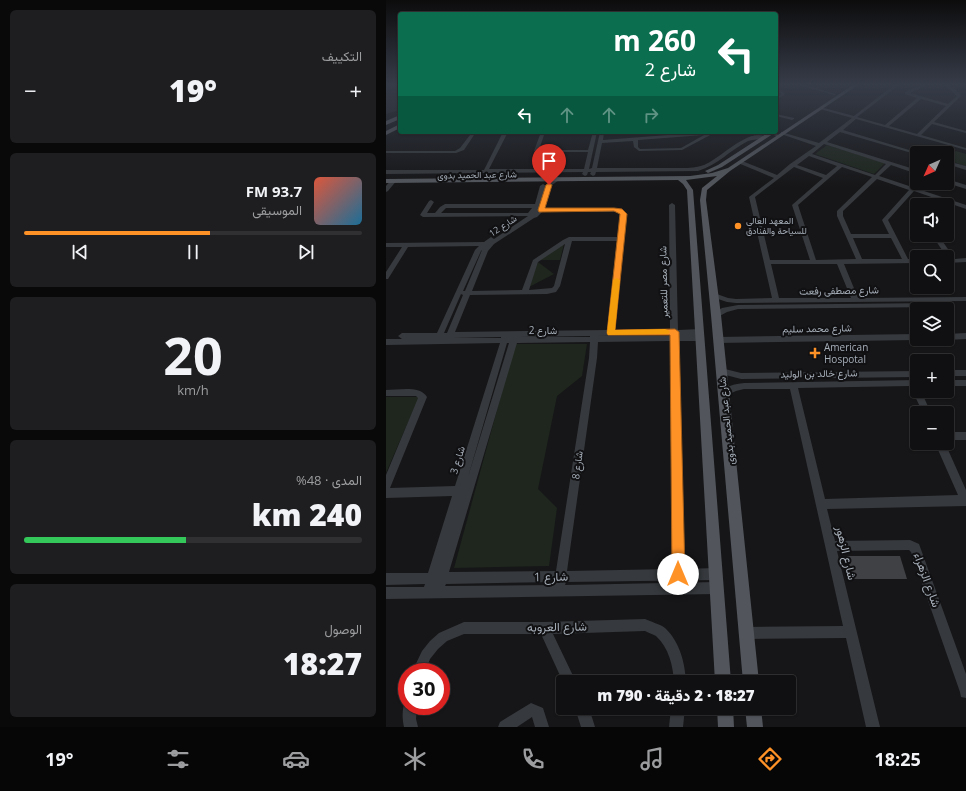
<!DOCTYPE html>
<html lang="ar">
<head>
<meta charset="utf-8">
<style>
  body { margin:0; font-family:"Open Sans",Vazirmatn,sans-serif; background:#1e1e20; color:#f1f3f6; direction:rtl; height:100vh; display:flex; flex-direction:column; font-size:15px; white-space:nowrap }
  * { box-sizing:border-box; margin:0 }
  p { font-size:13px; color:#9c9d9f }
  .icon { flex:none; width:22px; height:22px; fill:none; stroke:currentColor; stroke-width:2; stroke-linecap:round; stroke-linejoin:round }
  .map { position:relative; flex:1; overflow:hidden; direction:ltr }
  .details { display:flex; flex-direction:column; gap:10px; padding:10px; background:#09090a; width:386px }
  .details>* { flex:none }
  .guide { position:absolute; left:12px; top:12px; width:380px; height:122px; border-radius:4px; box-shadow:0 1px 3px #0004,0 0 0 1px #303032; direction:rtl; background:#0b6e4f; color:#fff; overflow:hidden }
  .needle { width:26px; rotate:225deg }
  .controls { position:absolute; left:524px; top:146px; display:grid; gap:8px }
  .controls a { display:grid; place-items:center; width:44px; height:44px; border-radius:4px; background:#101012; box-shadow:0 1px 3px #0004,0 0 0 1px #303032; font-size:20px }
  .speed { position:absolute; left:12px; top:663px; display:flex; gap:8px; font-size:20px; font-weight:700; text-align:center }
  .speed>* { display:grid; place-content:center; width:52px; height:52px; border-radius:50%; background:#101012; box-shadow:0 1px 3px #0004,0 0 0 1px #303032; line-height:1 }
  .speed .limit { border:6px solid #d22; background:#fff; color:#111 }
  .pin { position:absolute; display:grid; place-items:center; width:34px; height:34px; color:#fff; margin:-41px -17px; border-radius:50% 50% 50% 0; rotate:-45deg; box-shadow:0 0 4px #0007 }
  .pin .icon { rotate:45deg }
  .me { position:absolute; width:44px; margin:-22px; rotate:0deg; stroke-linejoin:round; filter:drop-shadow(0 0 3px #0008) }
  .turn { display:flex; align-items:center; gap:14px; height:84px; padding:0 16px; font-size:18px }
  .turn .icon { width:52px; height:52px; stroke-width:2.5 }
  .turn b { display:block; font-size:28px; line-height:34px }
  .lanes { display:flex; align-items:center; height:38px; padding:0 16px; background:#0003; justify-content:center; gap:20px; direction:ltr }
  .lanes .off { opacity:.35 }
  .big { font-size:30px; font-weight:800; line-height:1.1 }
  .details .card { flex:1; display:flex; flex-direction:column; justify-content:center; gap:6px; min-width:0; padding:0 14px; border-radius:6px; background:#1e1e20 }
  .details .dial { align-items:center; gap:0 }
  .dial b { font-size:52px; line-height:1 }
  .song { display:flex; align-items:center; gap:12px }
  .cover { width:48px; height:48px; border-radius:6px; background:linear-gradient(135deg,hsl(10 70% 55%),hsl(200 70% 35%)) }
  .played { height:4px; border-radius:2px; background:linear-gradient(90deg,#ff9227 55%,#303032 55%) }
  .keys { display:flex; justify-content:space-around; direction:ltr }
  .heat { display:flex; justify-content:space-between; align-items:center; font-size:22px; direction:ltr }
  .charge { height:6px; border-radius:3px; background:linear-gradient(90deg,#34c759 48%,#303032 0) }
  .trip { position:absolute; left:170px; top:675px; width:240px; height:40px; border-radius:4px; background:#101012; box-shadow:0 1px 3px #0004,0 0 0 1px #303032; font-weight:800; line-height:40px; text-align:center; direction:rtl }
  .tab-bar { display:flex; height:64px; justify-content:space-around; align-items:center; background:#060607; color:#9c9d9f }
  .tab-bar .icon { width:28px; height:28px }
  .tab-bar .current { color:#ff9227 }
  .tab-bar b { font-size:18px; color:#f1f3f6 }
  main { display:flex; flex:1; min-height:0 }
  .map>svg:first-child { display:block }
  .built { fill:#222225 }
  .green { fill:#1e261d }
  .building { fill:#404145 }
  .lines { fill:none; stroke-linecap:round; stroke-linejoin:round }
  .minor { fill:#36393d; fill-rule:evenodd }
  .major { fill:#52565c; fill-rule:evenodd }
  .route { fill:#ff9227; stroke:#a65f19 }
  .slow { fill:#f59e0b }
  .poi-dot { fill:#ff9227; stroke:#111113; stroke-width:1.5 }
  .labels { text-anchor:middle; stroke-width:4; stroke-linejoin:round; paint-order:stroke }
  .far-street-label { font-size:9px; fill:#a7afb9; stroke:#111113 }
  .far-poi-label { font-size:9px; fill:#a7afb9; stroke:#111113; text-anchor:start }
  .street-label { font-size:10px; fill:#a7afb9; stroke:#111113 }
  .poi-label { font-size:10px; fill:#a7afb9; stroke:#111113; text-anchor:start }
  .near-street-label { font-size:12px; fill:#a7afb9; stroke:#111113 }
</style>
</head>
<body>
<main>
<div class="map">
<svg width="580" height="727" viewBox="0 0 580 727">
  <rect width="100%" height="100%" fill="#161618"/>
  <!-- built -->
  <path class="built" d="M0,85H14V110L0,114Z"/>
  <!-- green -->
  <path class="green" d="M441,145L499,163L488,174L429,154Z
    M570,151L580,154V166L561,160Z
    M178,244L174,260H152Z
    M152,262L168,274L143,287Z
    M129,344H201L196,376L171,396L152,489L171,508L163,566L68,568Z
    M0,397H33L0,473Z"/>
  <!-- building -->
  <path class="building" d="M461,556H514L521,579H466Z"/>
  <g class="lines">
    <!-- minor -->
    <path class="minor" d="M412,85H419L450,94L448,95Z
      M508,85H513L471,117L499,125L531,98L519,94V92L535,85H540L524,93L562,104L571,96L558,85H563L574,93L575,96L548,122L580,131V133L546,124L535,135L580,148V150L470,119L457,130L533,153L529,154L454,132L441,142L531,170V174L505,165L493,176L580,205V209L528,191L502,220L522,259H531V263L458,264L472,298L580,297V301L350,303L341,302L326,297L325,295L328,293L342,298L350,299L386,298L363,197L388,178L352,163V161H356L391,175L404,164L430,146L395,134V132L433,143L466,118L434,109V107L468,116ZM535,99L560,106L531,134L503,126ZM438,144L500,164L489,175L426,154ZM423,156L451,166L440,175L411,165ZM408,167L437,178L406,205L424,260H384L369,197ZM456,167L486,177L451,211V216L470,259L430,260L412,205ZM491,179L523,190L496,220L503,234H465L457,216V211ZM467,238H505L516,259H476ZM385,264H451L465,298H393Z
      M390,89L396,91L399,94L390,100V97L395,94L390,91Z
      M390,114L408,118V119L406,120L390,116Z
      M42,132H151L149,133L121,134L103,169H198L202,152H152L148,151L155,132H159L153,150H202L207,132H211L203,169L206,168L214,132H218L217,140L321,132L328,133L296,150L253,151L248,147L247,141L216,143L211,168C235,168 260,168 285,168C295,168 308,169 318,165C334,159 363,127 380,137C375,140 368,139 362,141C344,150 332,165 312,171L210,172L209,175L207,176L204,174L205,172H202L201,175L199,176L196,174L197,172L0,174V170H98L116,134L88,135L78,150L70,153H0V151H69L74,148L84,135L44,133ZM318,135L295,148L254,149L252,147V140Z
      M379,132H386L395,136L393,137Z
      M561,161L580,166V170L561,164Z
      M171,177L176,178L166,185L158,209L230,208L240,213L229,330H284L283,205L286,203L289,205L292,330L314,329L318,332L314,335H292H314L318,338L314,341H292L297,569L330,568L334,570L336,574L334,578L330,580L180,582L179,585L331,582L335,584L337,588L335,592L331,594L0,599V587H38L39,584L0,585V573H42L66,496L0,498V475L32,398L30,396H0V390C12,390 34,385 41,397L4,488L69,486L114,343L0,345V339H48H16L12,336L16,333H51L89,250L93,246L22,247L2,279H0V272L16,247H0V243L98,242L105,237L108,239L142,216L37,217L34,215L43,201L45,200L48,202L41,213H49L54,207L59,204H149L154,186L157,184L160,186L153,208L161,184ZM60,208H146L142,213H55ZM156,212H229L234,214L232,237H183L177,240L147,260L136,290L86,291L102,251L108,244L148,218L151,217ZM186,241H231L221,330L69,332L84,295L161,294L170,292L174,286ZM179,244L168,286L166,288L143,290L152,262ZM96,250L79,291H77L95,251ZM75,294L77,295L61,333H58ZM284,335V336H212ZM204,336V337H132ZM115,337V338H67ZM284,341L286,569L181,571L211,358L212,342ZM204,342L203,358L170,571L63,572L131,343ZM121,343H123L82,477ZM169,582L168,585L59,586L60,584Z
      M6,179L11,180L2,191L0,192V186Z
      M561,179L580,185V189L561,183Z
      M546,235H552L569,259L580,258V262L561,263V259H562Z
      M552,303L556,305L552,307L352,309L341,312L330,318L326,315L336,308L352,305Z
      M580,333V339L561,340L558,339H561V334Z
      M531,334V339H534L531,340L332,343L328,340L332,337Z
      M335,368L355,373L531,371V377L355,379L332,373L331,371L332,369Z
      M561,370H580V376H561Z
      M531,380V391H535L545,413H537L524,386L412,388L439,499L572,495L549,443H559L580,490V506L441,509L449,541L524,540L533,544L580,674V698L575,697L574,692L525,552L523,550L451,551L494,727H480L460,638L360,639L356,637L354,633L356,629L360,627L457,626L404,389H358L350,391L337,397L334,396L333,394C338,386 349,384 358,383Z
      M561,380H580V386H561Z
      M561,432H580V440H561Z
      M259,619C265,622 274,624 279,628C294,642 299,663 300,682H288C287,666 283,648 270,636C267,634 262,633 259,631L167,634L190,682H177L155,634H78L61,641L52,649L44,659L39,672H26L36,651L44,641L53,633L78,622H158Z
      M19,701H21V706H31L30,719L32,727H18C16,718 16,710 19,701Z
      M145,703L157,708L163,727H149L146,717L131,727H112L114,722Z
      M189,708H203L209,727H195Z
      M285,708H299L297,727H283Z"/>
    <!-- major -->
    <path class="major" d="M467,85H472L344,171L321,190L320,200L335,315L373,682H357L325,315L314,200L316,188L331,176L300,180L307,190L345,682H329L301,190L297,184L292,180L0,183V179L304,176L326,173L342,168Z
      M14,115V119L0,125V121Z
      M14,124V128L0,135V131Z
      M383,132H390L336,167L322,173L319,171L332,165Z
      M331,708H347L348,727H332Z
      M359,708H375L377,727H361Z"/>
  </g>
  <!-- sky -->
  <linearGradient id="sky" x2="0" y2="1"><stop stop-color="#0c0c0d"/><stop offset="0.45" stop-color="#363c48"/><stop offset="1" stop-color="#363c48" stop-opacity="0"/></linearGradient>
  <rect width="580" height="187" fill="url(#sky)"/>
  <!-- route -->
  <path class="route" d="M163,183L166,185L159,208H228L236,209L241,214L229,330L289,329L293,332L299,574L297,579L292,581L288,579L286,574L284,335H222L221,333L234,214L228,211L153,212L152,210L160,185Z"/>
  <!-- slow -->
  <path class="slow" d="M231,278L234,280L229,330L279,329L282,330L284,332L282,334L222,335L221,333L227,280Z"/>
  <!-- markers -->
  <g class="poi-dot">
    <circle cx="352" cy="226" r="4"/>
    <path d="M427 347h4v4h4v4h-4v4h-4v-4h-4v-4h4z"/>
  </g>
  <g class="labels">
    <!-- far-street labels -->
    <g class="far-street-label">
      <text transform="translate(91 175) rotate(-1)" y="3">شارع عبد الحميد بدوى</text>
      <text transform="translate(117 226) rotate(-33)" y="3">شارع 12</text>
    </g>
    <!-- far-poi labels -->
    <g class="far-poi-label">
      <text x="360" y="224">المعهد العالى<tspan x="360" dy="10">للسياحة والفنادق</tspan></text>
    </g>
    <!-- street labels -->
    <g class="street-label">
      <text transform="translate(277 282) rotate(-91)" y="4">شارع مصر للتعمير</text>
      <text transform="translate(453 290) rotate(-1)" y="4">شارع مصطفى رفعت</text>
      <text transform="translate(431 328) rotate(-1)" y="4">شارع محمد سليم</text>
      <text x="157" y="334">شارع 2</text>
      <text transform="translate(433 373) rotate(-1)" y="4">شارع خالد بن الوليد</text>
      <text transform="translate(340 421) rotate(-96)" y="4">شارع عبد الحميد بدوى</text>
      <text transform="translate(71 460) rotate(-73)" y="4">شارع 3</text>
      <text transform="translate(191 465) rotate(-82)" y="4">شارع 8</text>
    </g>
    <!-- poi labels -->
    <g class="poi-label">
      <text x="438" y="351">American<tspan x="438" dy="12">Hospotal</tspan></text>
    </g>
    <!-- near-street labels -->
    <g class="near-street-label">
      <text transform="translate(460 553) rotate(77)" y="4">شارع الزهور</text>
      <text transform="translate(165 577) rotate(-1)" y="4">شارع 1</text>
      <text transform="translate(541 580) rotate(70)" y="4">شارع الزهراء</text>
      <text transform="translate(171 627) rotate(-1)" y="4">شارع العروبه</text>
    </g>
  </g>
</svg>
<div class="controls">
<a><svg class="needle" viewBox="-14 -14 28 28"><path d="M0-13l5 13h-10z" fill="#e53935"/><path d="M0 13l5-13h-10z" fill="#9c9d9f"/></svg></a>
<a><svg class="icon" aria-label="sound" viewBox="0 0 24 24"><path d="M4 9h4l5-4v14l-5-4H4zM17 9q2 3 0 6"/></svg></a>
<a><svg class="icon" aria-label="search" viewBox="0 0 24 24"><circle cx="10" cy="10" r="6"/><path d="M15 15l6 6"/></svg></a>
<a><svg class="icon" aria-label="layers" viewBox="0 0 24 24"><path d="M12 4l9 5-9 5-9-5zM3 14l9 5 9-5"/></svg></a>
<a>+</a>
<a>−</a>
</div>
<div class="speed"><div class="limit">30</div></div>
<div class="pin" style="left:163px;top:185px;background:#d93025"><svg class="icon" aria-label="arrive" viewBox="0 0 24 24"><path d="M6 21V4h12l-3 4 3 4H6"/></svg></div>
<svg class="me" style="left:292px;top:574px" viewBox="-20 -20 40 40"><circle r="19" fill="#fff"/><path d="M0-13L10 11 0 6-10 11z" fill="#ff9227"/></svg>
<div class="trip">18:27 · 2 دقيقة · 790 m</div>
<div class="guide">
<div class="turn"><svg class="icon" aria-label="left" viewBox="0 0 24 24"><path d="M17 20v-9H6M10 6l-5 5 5 5"/></svg><div><b>260 m</b>شارع 2</div></div>
<div class="lanes"><svg class="icon" aria-label="left" viewBox="0 0 24 24"><path d="M17 20v-9H6M10 6l-5 5 5 5"/></svg><svg class="icon off" aria-label="ahead" viewBox="0 0 24 24"><path d="M12 20V5M6 11l6-6 6 6"/></svg><svg class="icon off" aria-label="ahead" viewBox="0 0 24 24"><path d="M12 20V5M6 11l6-6 6 6"/></svg><svg class="icon off" aria-label="right" viewBox="0 0 24 24"><path d="M7 20v-9h11M14 6l5 5-5 5"/></svg></div>
</div>
</div>
<section class="details">
<div class="card"><p>التكييف</p>
<div class="heat"><a>−</a><b class="big">19°</b><a>+</a></div>
</div>
<div class="card">
<div class="song"><i class="cover"></i><div><b>93.7 FM</b><p>الموسيقى</p></div></div>
<div class="played"></div>
<div class="keys"><svg class="icon" aria-label="previous" viewBox="0 0 24 24"><path d="M18 5L8 12l10 7zM5 5v14"/></svg><svg class="icon" aria-label="pause" viewBox="0 0 24 24"><path d="M8 5v14M16 5v14"/></svg><svg class="icon" aria-label="next" viewBox="0 0 24 24"><path d="M6 5l10 7-10 7zM19 5v14"/></svg></div>
</div>
<div class="card dial"><b>20</b><p>km/h</p></div>
<div class="card"><p>المدى · 48%</p><b class="big">240 km</b><div class="charge"></div></div>
<div class="card"><p>الوصول</p><b class="big">18:27</b></div>
</section>
</main>
<nav class="tab-bar">
<b>18:25</b>
<svg class="icon current" aria-label="directions" viewBox="0 0 24 24"><path d="M12 3l9 9-9 9-9-9zM9 14v-3h6M13 9l2 2-2 2"/></svg>
<svg class="icon" aria-label="music" viewBox="0 0 24 24"><path d="M9 18V5l10-2v13"/><circle cx="6" cy="18" r="3"/><circle cx="16" cy="16" r="3"/></svg>
<svg class="icon" aria-label="phone" viewBox="0 0 24 24"><path d="M5 4h4l2 5-3 2q2 4 5 5l2-3 5 2v4C11 20 4 13 5 4z"/></svg>
<svg class="icon" aria-label="climate" viewBox="0 0 24 24"><path d="M12 3v18M4 7l16 10M4 17L20 7"/></svg>
<svg class="icon" aria-label="car" viewBox="0 0 24 24"><path d="M5 17H2v-5l4-1 3-4h7l3 4 3 1v5h-3M9 17h6M6 11h13"/><circle cx="7" cy="17" r="2"/><circle cx="17" cy="17" r="2"/></svg>
<svg class="icon" aria-label="filters" viewBox="0 0 24 24"><path d="M4 7h16M4 17h16"/><circle cx="9" cy="7" r="2"/><circle cx="15" cy="17" r="2"/></svg>
<b>19°</b>
</nav>
</body>
</html>
